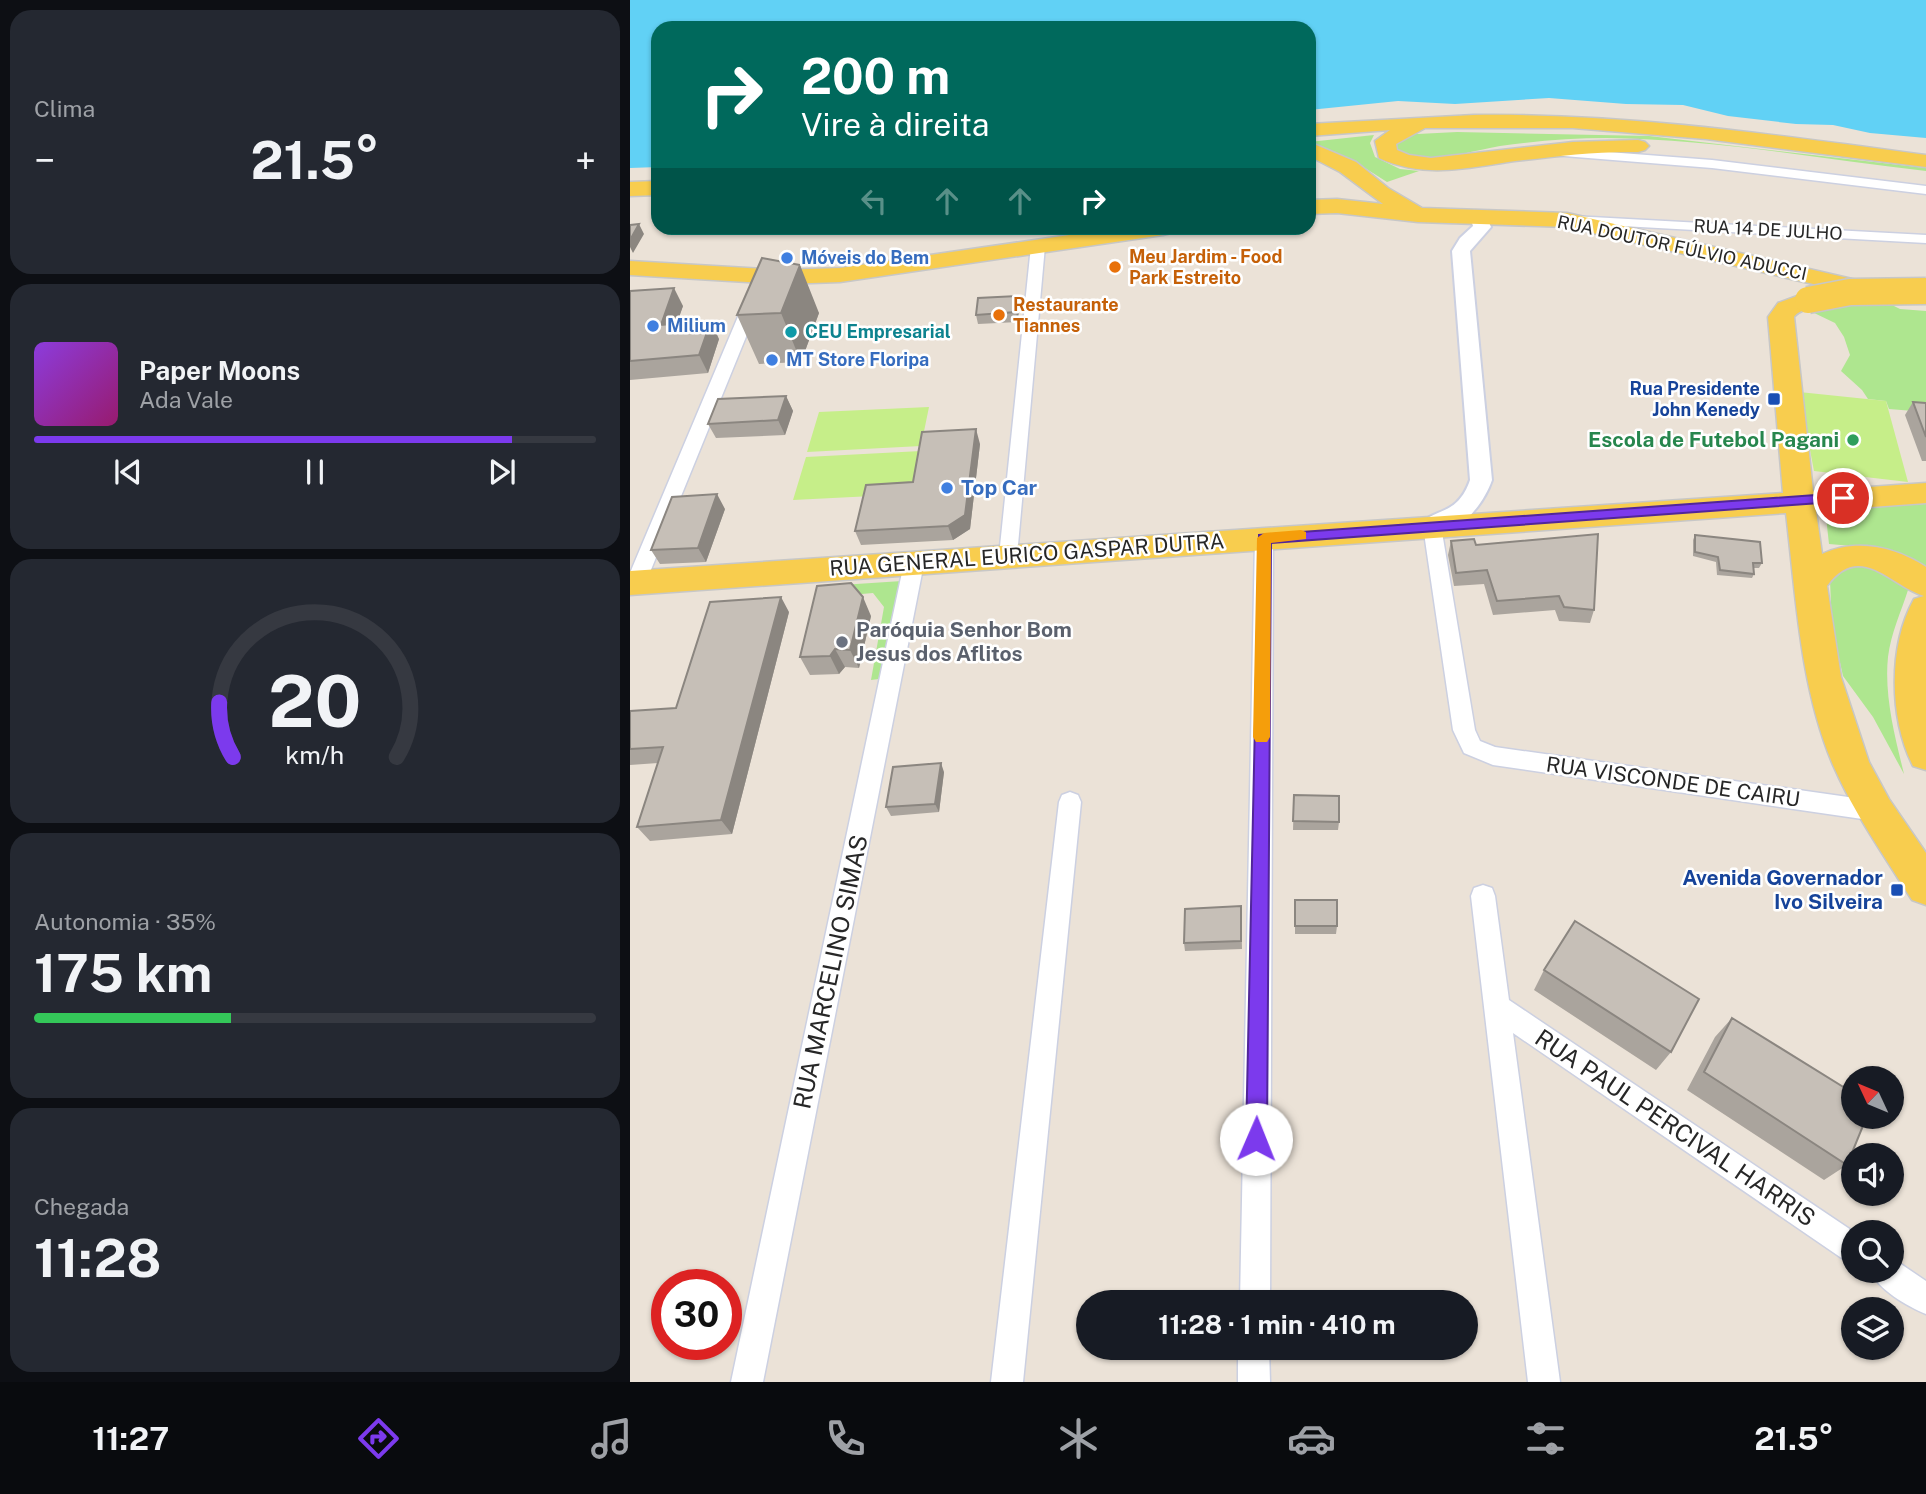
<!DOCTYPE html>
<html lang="pt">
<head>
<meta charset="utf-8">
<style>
  body { margin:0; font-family:"Public Sans",sans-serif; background:#242831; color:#f1f3f6; height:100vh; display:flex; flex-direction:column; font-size:26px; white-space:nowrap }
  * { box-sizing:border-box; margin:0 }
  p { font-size:23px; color:#9ea1a6 }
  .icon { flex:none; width:38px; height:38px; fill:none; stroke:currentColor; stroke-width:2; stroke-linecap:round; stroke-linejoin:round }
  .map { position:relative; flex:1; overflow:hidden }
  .side { display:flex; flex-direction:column; gap:10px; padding:10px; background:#0d0f14; width:630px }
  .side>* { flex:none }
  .hud { position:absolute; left:21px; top:21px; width:665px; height:214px; border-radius:21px; box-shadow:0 2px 5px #0004; background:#00695c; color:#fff; overflow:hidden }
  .needle { width:46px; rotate:314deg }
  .tools { position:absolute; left:1211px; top:1066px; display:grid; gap:14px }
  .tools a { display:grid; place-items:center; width:63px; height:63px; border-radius:50%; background:#171b24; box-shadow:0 2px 5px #0004; font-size:35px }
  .speed { position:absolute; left:21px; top:1269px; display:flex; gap:14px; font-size:35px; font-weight:700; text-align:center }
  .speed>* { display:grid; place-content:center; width:91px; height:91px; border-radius:50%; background:#171b24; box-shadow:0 2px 5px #0004; line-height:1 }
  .speed .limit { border:10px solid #d22; background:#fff; color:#111 }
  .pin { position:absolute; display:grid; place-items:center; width:60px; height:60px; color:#fff; margin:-30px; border:4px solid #fff; border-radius:50%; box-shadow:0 2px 7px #0007 }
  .me { position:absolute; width:77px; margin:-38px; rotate:1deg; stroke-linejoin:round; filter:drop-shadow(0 0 5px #0008) }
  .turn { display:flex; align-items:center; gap:24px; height:147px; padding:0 35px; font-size:32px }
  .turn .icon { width:91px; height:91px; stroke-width:2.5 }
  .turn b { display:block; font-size:49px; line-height:60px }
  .lanes { display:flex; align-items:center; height:66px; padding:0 35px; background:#0003; justify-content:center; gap:35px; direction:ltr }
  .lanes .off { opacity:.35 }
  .big { font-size:52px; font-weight:700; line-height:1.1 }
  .side .widget { flex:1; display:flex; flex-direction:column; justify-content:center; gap:10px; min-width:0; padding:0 24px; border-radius:21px; background:#242831 }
  .side .dial { align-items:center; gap:0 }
  .dial svg { height:182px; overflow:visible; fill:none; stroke:#363941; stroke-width:7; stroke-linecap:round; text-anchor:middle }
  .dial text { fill:#f1f3f6; stroke:none }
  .song { display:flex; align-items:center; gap:21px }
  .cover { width:84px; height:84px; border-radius:10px; background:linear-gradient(135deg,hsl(270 70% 55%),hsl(320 70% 35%)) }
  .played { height:7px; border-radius:4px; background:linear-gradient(90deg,#7c3aed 85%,#363941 85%) }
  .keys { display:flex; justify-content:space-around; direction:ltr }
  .heat { display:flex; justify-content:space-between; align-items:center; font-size:38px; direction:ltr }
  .charge { height:10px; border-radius:5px; background:linear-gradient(90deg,#34c759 35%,#363941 0) }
  .trip { position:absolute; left:446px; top:1290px; width:402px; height:70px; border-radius:35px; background:#171b24; box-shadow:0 2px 5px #0004; font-weight:700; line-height:70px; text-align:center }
  .menu { display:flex; height:112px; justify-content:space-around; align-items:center; background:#090b0e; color:#9ea1a6 }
  .menu .icon { width:49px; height:49px }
  .menu .active { color:#7c3aed }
  .menu b { font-size:32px; color:#f1f3f6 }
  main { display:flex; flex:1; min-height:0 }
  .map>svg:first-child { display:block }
  .green { fill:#aee68f }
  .pitch { fill:#c6ee89 }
  .water { fill:#61d1f5 }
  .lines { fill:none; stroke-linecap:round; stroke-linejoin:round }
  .minor-casing { stroke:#ccd0e1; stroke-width:3 }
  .tertiary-casing { stroke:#ccd0e1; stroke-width:4 }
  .primary-casing { stroke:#c7c7c7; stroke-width:3 }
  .minor { fill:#fff; fill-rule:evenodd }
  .tertiary { fill:#fff; fill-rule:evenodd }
  .primary { fill:#f8cd4e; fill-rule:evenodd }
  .primary-bridge-casing { stroke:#c7c7c7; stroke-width:29; stroke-linecap:butt }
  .primary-bridge { stroke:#f8cd4e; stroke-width:26 }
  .wall { fill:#aaa49d }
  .shaded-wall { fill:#8b8680 }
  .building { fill:#c6bfb7; stroke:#8b8680; stroke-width:2 }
  .route { fill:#7c3aed; stroke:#51269a; stroke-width:2 }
  .slow { fill:#f59e0b }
  .shop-dot { fill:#3f7fe0; stroke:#fff; stroke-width:2.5 }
  .food-dot { fill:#e8710a; stroke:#fff; stroke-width:2.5 }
  .culture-dot { fill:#0f9aa8; stroke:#fff; stroke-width:2.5 }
  .transit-dot { fill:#1a4fb4; stroke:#fff; stroke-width:2.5 }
  .leisure-dot { fill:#2e9e5b; stroke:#fff; stroke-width:2.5 }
  .worship-dot { fill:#6b7280; stroke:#fff; stroke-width:2.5 }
  .labels { text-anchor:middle; stroke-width:5; stroke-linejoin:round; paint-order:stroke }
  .far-street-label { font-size:18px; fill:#272727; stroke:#fff }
  .far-food-label { font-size:18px; font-weight:bold; fill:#c56008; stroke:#fff; text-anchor:start }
  .far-shop-label { font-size:18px; font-weight:bold; fill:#366cbe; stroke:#fff; text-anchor:start }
  .far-culture-label { font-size:18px; font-weight:bold; fill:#0d838f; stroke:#fff; text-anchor:start }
  .far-transit-label { font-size:18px; font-weight:bold; fill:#164399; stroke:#fff; text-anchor:end }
  .leisure-label { font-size:21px; font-weight:bold; fill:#27864d; stroke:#fff; text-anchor:end }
  .shop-label { font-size:21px; font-weight:bold; fill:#366cbe; stroke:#fff; text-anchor:start }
  .street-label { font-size:21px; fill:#272727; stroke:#fff }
  .worship-label { font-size:21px; font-weight:bold; fill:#5b616d; stroke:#fff; text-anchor:start }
  .transit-label { font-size:21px; font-weight:bold; fill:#164399; stroke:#fff; text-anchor:end }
  .near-street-label { font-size:24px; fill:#272727; stroke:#fff }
</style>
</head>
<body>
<main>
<section class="side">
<div class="widget"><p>Clima</p>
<div class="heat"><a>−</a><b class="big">21.5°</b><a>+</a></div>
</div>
<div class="widget">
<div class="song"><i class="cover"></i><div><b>Paper Moons</b><p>Ada Vale</p></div></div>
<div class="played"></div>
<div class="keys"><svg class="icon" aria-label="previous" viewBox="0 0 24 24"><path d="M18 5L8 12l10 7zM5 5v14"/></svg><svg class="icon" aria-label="pause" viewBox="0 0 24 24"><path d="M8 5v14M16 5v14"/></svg><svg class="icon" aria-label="next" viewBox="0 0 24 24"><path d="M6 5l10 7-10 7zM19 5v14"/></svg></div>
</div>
<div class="widget dial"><svg viewBox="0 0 100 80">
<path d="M14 69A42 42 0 1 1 86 69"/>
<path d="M14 69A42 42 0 0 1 8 45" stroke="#7c3aed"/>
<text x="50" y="56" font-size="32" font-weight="700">20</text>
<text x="50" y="72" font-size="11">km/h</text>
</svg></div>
<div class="widget"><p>Autonomia · 35%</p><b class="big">175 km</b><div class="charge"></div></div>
<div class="widget"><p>Chegada</p><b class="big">11:28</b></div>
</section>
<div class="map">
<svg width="1296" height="1382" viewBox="0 0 1296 1382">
  <rect width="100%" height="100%" fill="#ebe2d7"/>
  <!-- green -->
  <path class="green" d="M827,132L1019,136L1296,168V171C1191,159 1083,139 977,138C941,138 906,141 870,146C826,154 805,165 761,150L768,135Z
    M744,135L740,143L745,157L770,169L789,171L757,182L724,161L679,145V142Z
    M1256,302L1270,309L1296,311V412L1259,409L1256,401L1238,399L1232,390L1211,371L1220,355L1214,337L1205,323L1180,311L1198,306Z
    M1296,504V575L1245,548L1199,544L1195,508Z
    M1233,563L1278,584V590C1271,612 1261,633 1258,657C1254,696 1265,737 1274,774L1243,717L1213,676L1202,626L1200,581L1211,570Z
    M272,581L256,678L241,680L254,607L243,593L209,596L211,585Z"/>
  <!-- pitch -->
  <path class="pitch" d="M1169,392L1256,401L1278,482L1184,471Z
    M299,407L291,446L177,452L189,412Z
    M291,451L282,494L163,500L176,457Z"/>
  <!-- water -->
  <path class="water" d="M0,0H1296V138L1240,133L1203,125L1166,124L1098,116L1053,105L996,104L919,98L825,104L768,101L679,110V28H28V167L0,168Z"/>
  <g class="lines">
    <defs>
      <path id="minor" d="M926,148L1082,160L1296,186V194L1082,168L921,155V149Z
        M943,216L1296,235V243L938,223L936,220Z
        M408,242L415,246L387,556L385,561H371L369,556L401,246Z
        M123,295L131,300L16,582L13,587H0V573L115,300Z
        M802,520L809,521L811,526L845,730L850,741L865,747L1246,801L1254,804L1257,811L1254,818L1246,821L863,765L834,753L823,730L793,526L795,521Z
        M634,531L641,533L643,538L640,1302H610L625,538L627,533Z
        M284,556L291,558L294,563L133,1382H101L274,563L277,558Z
        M440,792L448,795L451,802L393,1382H361L429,802L432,795Z
        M853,885L862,888L865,896L879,1000L1224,1232L1223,1264L1213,1259L883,1033L930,1382H898L841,896L844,888Z
        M1262,1258L1296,1281V1314C1277,1306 1248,1290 1240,1270H1262Z
        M608,1348H639L640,1382H608Z"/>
      <path id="tertiary" d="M849,212L855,213L861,227L840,251L862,480C853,506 825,541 794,532L790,526C802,507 827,518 840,480L822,251L830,238L843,226L840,217Z"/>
      <path id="primary" d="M844,115C996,113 1146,135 1296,155V167L1076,139L943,128H795L766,144L767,150L779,155L801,158L943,142L1008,140L1015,142L1019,146L1015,150L1008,152C964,151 921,157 878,162C833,169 792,178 749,158L745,141L760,130L679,136V124Z
        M679,142L726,162L758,188L792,208L937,213L1248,285L1257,287L1260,292L1257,297L1248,299L937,227L788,222L707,213L679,214V200L707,199L753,204L710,172L679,156Z
        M28,181V195L0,196V182Z
        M488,228H545L541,233L533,235L210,282L152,284L0,275V261L152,270L210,268Z
        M1178,292L1187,295L1191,300C1184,310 1170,308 1164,317L1183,491L1296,483V503L1186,511L1192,554C1227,538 1265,547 1296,567V770L1283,766C1259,718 1258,646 1284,599L1294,596C1262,587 1230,540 1197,586L1211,677L1239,762L1259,799L1296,853V905L1282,900C1254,856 1224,813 1203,765C1170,687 1166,597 1156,513L0,595V571L1153,493L1138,317L1148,303Z"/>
    </defs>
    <!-- minor casing -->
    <use href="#minor" class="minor-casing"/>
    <!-- tertiary casing -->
    <use href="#tertiary" class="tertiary-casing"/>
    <!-- primary casing -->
    <use href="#primary" class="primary-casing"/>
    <!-- minor -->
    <use href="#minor" class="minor"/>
    <!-- tertiary -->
    <use href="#tertiary" class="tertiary"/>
    <!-- primary -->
    <use href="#primary" class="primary"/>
    <defs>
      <path id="primary-bridge" d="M1178,300L1220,292L1296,291"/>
    </defs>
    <!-- primary-bridge casing -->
    <use href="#primary-bridge" class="primary-bridge-casing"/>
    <!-- primary-bridge -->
    <use href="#primary-bridge" class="primary-bridge"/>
  </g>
  <!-- wall -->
  <path class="wall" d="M132,258L189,313L171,362L129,364L107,315Z
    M0,291L53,306L47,323L89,339L78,373L0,380Z
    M387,296L389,305L388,322L348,324L346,315Z
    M156,396L163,411L155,435L86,438L78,424Z
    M1283,402L1296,403V461H1292L1275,415Z
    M350,444L340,529L323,540L231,545L225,531L283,482Z
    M95,509L76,562L30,564L21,550Z
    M1065,535L1132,563L1129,568H1123L1124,574L1122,578L1087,575L1086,562L1063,556V540Z
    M821,541L846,545L964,610L960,623L929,621L925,610L863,615L854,584L824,586L818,555Z
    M159,612L102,834L20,841L7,827L28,763L0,765V711L46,708Z
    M241,616L229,668L215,667L209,674L180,675L170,657Z
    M314,772L309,812L261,816L256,807Z
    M664,795L709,822L708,830H663Z
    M665,900L707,926L706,934H665Z
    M611,906L612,949L555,951L554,943Z
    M914,970L1041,1052L1026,1070L904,990Z
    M1102,1018L1217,1165L1194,1180L1057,1090L1085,1037Z"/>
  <!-- shaded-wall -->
  <path class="shaded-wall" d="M9,224L14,234L3,253L0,247V240Z
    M170,265L189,313L171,362L151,313Z
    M44,288L53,306L40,342L31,325Z
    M387,296L389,305L388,322L386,312Z
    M81,321L89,339L78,373L69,355Z
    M156,396L163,411L155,435L148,420Z
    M346,429L350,444L340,529L323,540L318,526Z
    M87,494L95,509L76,562L68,548Z
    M151,597L159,612L102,834L91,820Z
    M233,597L241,616L229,668L220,650Z
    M205,649L215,667L209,674L200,656Z
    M311,763L314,772L309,812L305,804Z"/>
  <!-- building -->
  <path class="building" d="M9,224L0,240V225Z
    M132,258L170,265L151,313L107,315Z
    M44,288L31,325L81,321L69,355L0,361V291Z
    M387,296L386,312L346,315L348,298Z
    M156,396L148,420L78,424L88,399Z
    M1283,402L1296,403V437Z
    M346,429L335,515L318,526L225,531L236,485L283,482L292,432Z
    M87,494L68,548L21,550L42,497Z
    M968,534L964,610L934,607L929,596L867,601L857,570L826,573L821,541L844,539L846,545Z
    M1065,535L1130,542L1132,563H1123L1124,574L1090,570L1088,557L1065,552Z
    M221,583L233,597L220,650L205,649L200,656L170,657L187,586Z
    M151,597L91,820L7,827L33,747L0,749V711L46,708L80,602Z
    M311,763L305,804L256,807L263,767Z
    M664,795L709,796V822L663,821Z
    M665,900H707V926H665Z
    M611,906V941L554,943L555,909Z
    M945,921L1069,999L1041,1052L914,970Z
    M1102,1018L1223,1093V1116H1237L1217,1165L1074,1072Z"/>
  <!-- route -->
  <path class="route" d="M1213,493L1220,498L1218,501L641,543L637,1139L634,1147L626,1150L619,1147L616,1139L629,535Z"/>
  <!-- slow -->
  <path class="slow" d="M671,530L676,532V539L641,543L640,737L637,742H626L623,737L627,538L634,533Z"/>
  <!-- markers -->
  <g class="shop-dot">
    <circle cx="157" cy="258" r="7"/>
    <circle cx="23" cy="326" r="7"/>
    <circle cx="142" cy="360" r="7"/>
    <circle cx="317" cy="488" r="7"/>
  </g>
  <g class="food-dot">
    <circle cx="485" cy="267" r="7"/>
    <circle cx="369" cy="315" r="7"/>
  </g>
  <circle class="culture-dot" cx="161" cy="332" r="7"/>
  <g class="transit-dot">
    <rect x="1137" y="392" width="14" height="14" rx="3.5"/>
    <rect x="1260" y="883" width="14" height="14" rx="3.5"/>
  </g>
  <circle class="leisure-dot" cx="1223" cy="440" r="7"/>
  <circle class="worship-dot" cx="212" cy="642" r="7"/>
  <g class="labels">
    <!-- far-street labels -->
    <g class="far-street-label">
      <text transform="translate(1138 230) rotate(3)" y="6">RUA 14 DE JULHO</text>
      <text transform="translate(1052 248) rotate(12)" y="6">RUA DOUTOR FÚLVIO ADUCCI</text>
    </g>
    <!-- far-food labels -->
    <g class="far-food-label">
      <text x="499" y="263">Meu Jardim - Food<tspan x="499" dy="21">Park Estreito</tspan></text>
      <text x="383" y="311">Restaurante<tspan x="383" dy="21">Tiannes</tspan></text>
    </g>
    <!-- far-shop labels -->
    <g class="far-shop-label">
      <text x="171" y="264">Móveis do Bem</text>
      <text x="37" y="332">Milium</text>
      <text x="156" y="366">MT Store Floripa</text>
    </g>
    <!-- far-culture labels -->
    <g class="far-culture-label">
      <text x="175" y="338">CEU Empresarial</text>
    </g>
    <!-- far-transit labels -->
    <g class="far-transit-label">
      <text x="1130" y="395">Rua Presidente<tspan x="1130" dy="21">John Kenedy</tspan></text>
    </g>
    <!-- leisure labels -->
    <g class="leisure-label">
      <text x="1209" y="447">Escola de Futebol Pagani</text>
    </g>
    <!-- shop labels -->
    <g class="shop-label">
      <text x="331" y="495">Top Car</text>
    </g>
    <!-- street labels -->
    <g class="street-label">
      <text transform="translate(397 555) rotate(-4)" y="7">RUA GENERAL EURICO GASPAR DUTRA</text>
      <text transform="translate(1043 782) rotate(8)" y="7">RUA VISCONDE DE CAIRU</text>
    </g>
    <!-- worship labels -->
    <g class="worship-label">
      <text x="226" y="637">Paróquia Senhor Bom<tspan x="226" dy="24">Jesus dos Aflitos</tspan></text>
    </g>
    <!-- transit labels -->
    <g class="transit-label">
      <text x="1253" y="885">Avenida Governador<tspan x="1253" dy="24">Ivo Silveira</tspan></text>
    </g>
    <!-- near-street labels -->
    <g class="near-street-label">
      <text transform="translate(201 972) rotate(-78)" y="8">RUA MARCELINO SIMAS</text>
      <text transform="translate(1045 1128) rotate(34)" y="8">RUA PAUL PERCIVAL HARRIS</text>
    </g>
  </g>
</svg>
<div class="tools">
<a><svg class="needle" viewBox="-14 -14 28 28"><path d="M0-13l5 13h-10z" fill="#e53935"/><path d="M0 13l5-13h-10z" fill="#9ea1a6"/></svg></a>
<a><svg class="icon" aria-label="sound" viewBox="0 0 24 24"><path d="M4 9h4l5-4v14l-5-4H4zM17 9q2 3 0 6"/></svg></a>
<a><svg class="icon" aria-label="search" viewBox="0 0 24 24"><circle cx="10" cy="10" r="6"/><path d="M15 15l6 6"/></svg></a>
<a><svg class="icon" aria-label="layers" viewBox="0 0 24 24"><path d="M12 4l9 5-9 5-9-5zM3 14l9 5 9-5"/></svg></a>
</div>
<div class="speed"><div class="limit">30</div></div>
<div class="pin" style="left:1213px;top:498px;background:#d93025"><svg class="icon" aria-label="arrive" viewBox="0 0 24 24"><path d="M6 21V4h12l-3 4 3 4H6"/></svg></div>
<svg class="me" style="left:626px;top:1139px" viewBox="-20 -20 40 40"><circle r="19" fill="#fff"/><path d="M0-13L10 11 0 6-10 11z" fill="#7c3aed"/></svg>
<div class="trip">11:28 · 1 min · 410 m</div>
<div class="hud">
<div class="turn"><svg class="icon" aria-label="right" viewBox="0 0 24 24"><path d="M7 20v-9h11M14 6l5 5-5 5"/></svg><div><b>200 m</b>Vire à direita</div></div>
<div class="lanes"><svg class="icon off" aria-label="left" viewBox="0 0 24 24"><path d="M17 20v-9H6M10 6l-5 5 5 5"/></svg><svg class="icon off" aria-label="ahead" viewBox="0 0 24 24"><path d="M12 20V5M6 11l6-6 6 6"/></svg><svg class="icon off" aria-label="ahead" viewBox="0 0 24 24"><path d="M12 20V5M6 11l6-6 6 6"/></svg><svg class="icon" aria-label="right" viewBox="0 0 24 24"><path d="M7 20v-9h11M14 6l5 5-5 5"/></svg></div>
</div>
</div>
</main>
<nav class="menu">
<b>11:27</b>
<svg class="icon active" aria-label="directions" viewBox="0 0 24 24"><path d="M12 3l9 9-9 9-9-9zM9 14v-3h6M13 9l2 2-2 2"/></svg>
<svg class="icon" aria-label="music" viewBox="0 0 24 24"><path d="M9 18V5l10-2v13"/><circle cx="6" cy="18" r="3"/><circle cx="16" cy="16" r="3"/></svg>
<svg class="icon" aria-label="phone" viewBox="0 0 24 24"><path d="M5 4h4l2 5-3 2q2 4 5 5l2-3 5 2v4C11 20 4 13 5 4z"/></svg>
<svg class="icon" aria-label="climate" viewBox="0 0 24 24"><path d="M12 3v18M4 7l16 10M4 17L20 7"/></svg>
<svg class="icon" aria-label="car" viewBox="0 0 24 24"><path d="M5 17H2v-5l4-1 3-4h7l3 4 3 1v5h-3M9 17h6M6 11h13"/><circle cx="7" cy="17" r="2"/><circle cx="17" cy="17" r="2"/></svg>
<svg class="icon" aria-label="filters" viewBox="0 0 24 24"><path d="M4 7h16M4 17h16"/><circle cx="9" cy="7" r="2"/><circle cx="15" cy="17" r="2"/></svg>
<b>21.5°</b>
</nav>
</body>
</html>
